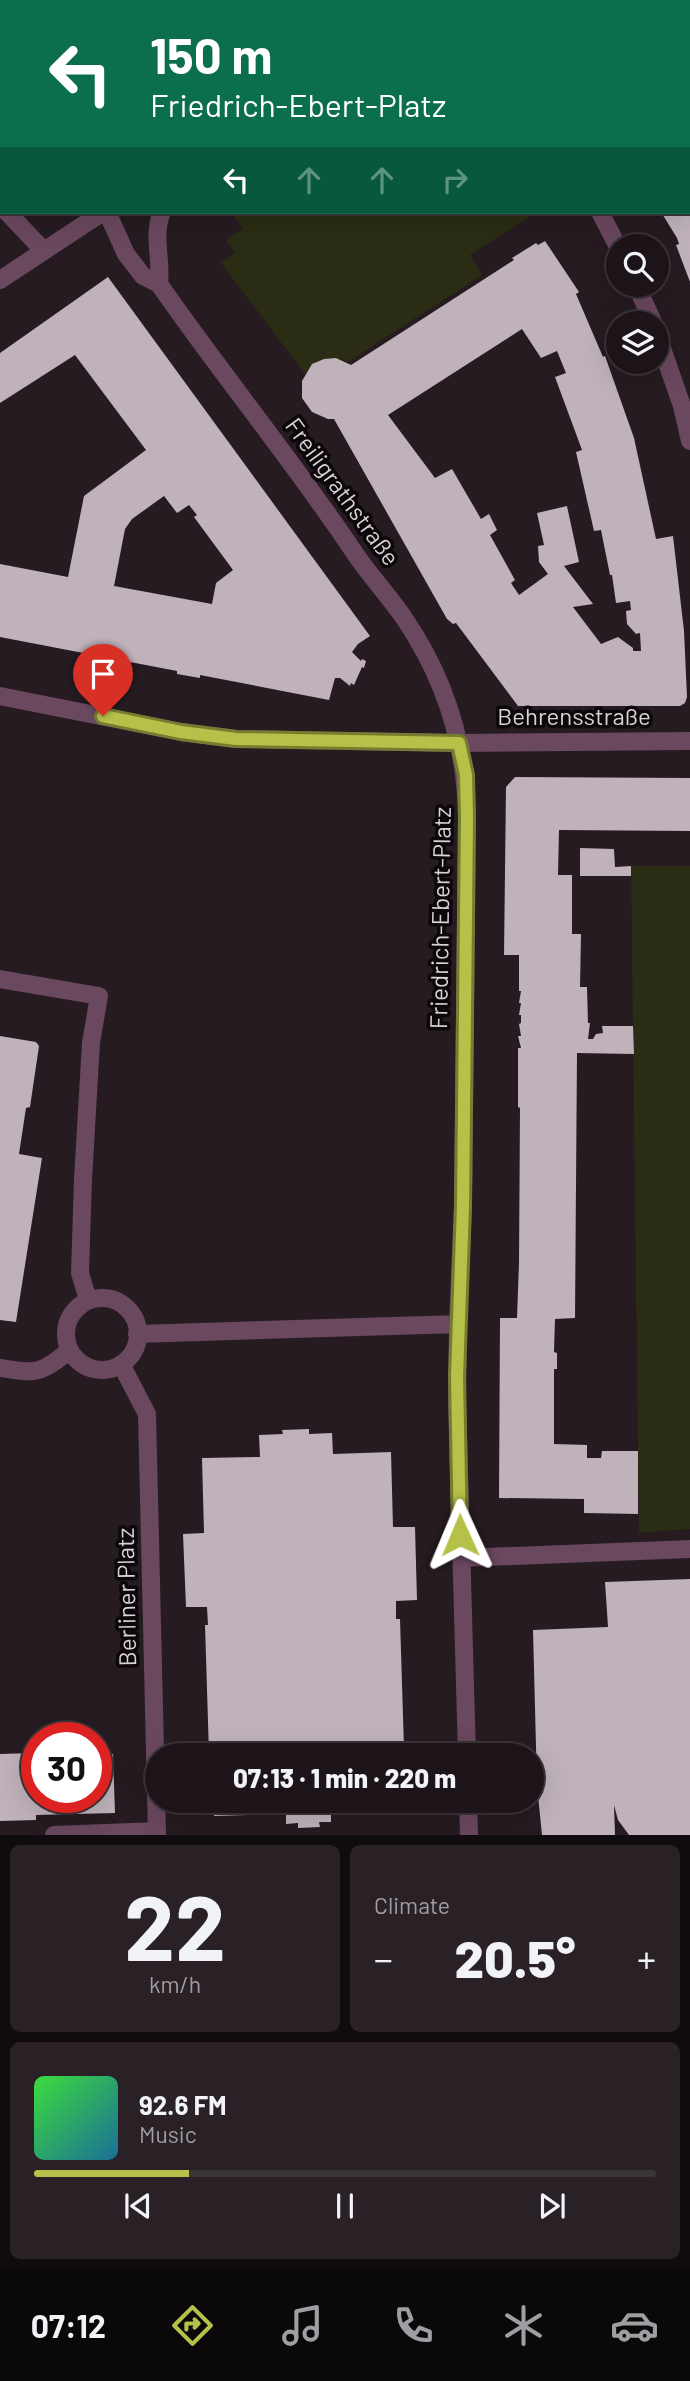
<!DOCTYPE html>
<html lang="en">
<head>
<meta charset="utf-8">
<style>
  body { margin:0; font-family:Barlow,sans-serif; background:#292126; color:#f1f3f6; height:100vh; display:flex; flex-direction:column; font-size:26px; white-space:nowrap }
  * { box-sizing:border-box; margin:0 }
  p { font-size:23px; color:#a09ea2 }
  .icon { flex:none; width:38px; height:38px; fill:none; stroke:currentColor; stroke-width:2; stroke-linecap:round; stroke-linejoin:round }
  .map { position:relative; height:1835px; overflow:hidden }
  .panel { display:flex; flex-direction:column; gap:10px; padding:10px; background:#0f0b0e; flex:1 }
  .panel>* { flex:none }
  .guide { position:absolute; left:0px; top:0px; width:691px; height:214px; box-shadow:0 7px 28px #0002,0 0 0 2px #3a3338; background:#0b6e4f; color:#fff; overflow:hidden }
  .fabs { position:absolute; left:606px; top:234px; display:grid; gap:14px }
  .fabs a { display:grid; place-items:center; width:63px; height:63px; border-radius:50%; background:#1c1419; box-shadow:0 7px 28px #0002,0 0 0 2px #3a3338; font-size:35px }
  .speed { position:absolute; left:21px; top:1722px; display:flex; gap:14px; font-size:35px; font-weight:700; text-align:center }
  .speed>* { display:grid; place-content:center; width:91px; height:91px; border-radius:50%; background:#1c1419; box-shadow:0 7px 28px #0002,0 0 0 2px #3a3338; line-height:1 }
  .speed .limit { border:10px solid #d22; background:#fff; color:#111 }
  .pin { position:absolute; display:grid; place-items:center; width:60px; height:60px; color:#fff; margin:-72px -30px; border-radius:50% 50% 50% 0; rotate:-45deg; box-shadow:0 0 7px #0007 }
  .pin .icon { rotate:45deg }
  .me { position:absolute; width:77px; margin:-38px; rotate:359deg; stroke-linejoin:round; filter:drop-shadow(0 0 5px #0008) }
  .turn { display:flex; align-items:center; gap:24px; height:147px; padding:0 35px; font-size:32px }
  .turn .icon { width:91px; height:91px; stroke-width:2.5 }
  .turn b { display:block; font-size:49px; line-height:60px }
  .lanes { display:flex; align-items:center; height:66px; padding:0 35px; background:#0003; justify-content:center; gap:35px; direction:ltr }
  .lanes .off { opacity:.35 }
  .big { font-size:52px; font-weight:800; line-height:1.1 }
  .panel .card { flex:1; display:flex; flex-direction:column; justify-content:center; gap:10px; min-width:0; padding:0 24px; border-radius:10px; background:#292126 }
  .panel .dial { align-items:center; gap:0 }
  .dial b { font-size:91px; line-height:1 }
  .song { display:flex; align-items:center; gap:21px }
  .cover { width:84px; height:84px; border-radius:10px; background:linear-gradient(135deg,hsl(120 70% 55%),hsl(200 70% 35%)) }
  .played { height:7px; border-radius:4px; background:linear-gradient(90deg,#b6c149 25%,#3a3338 25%) }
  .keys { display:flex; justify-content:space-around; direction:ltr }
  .heat { display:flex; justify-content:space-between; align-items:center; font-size:38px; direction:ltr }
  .panel .tiles { flex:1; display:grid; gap:10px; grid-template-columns:1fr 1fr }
  .card:last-child { grid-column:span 2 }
  .trip { position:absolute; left:145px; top:1743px; width:399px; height:70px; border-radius:35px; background:#1c1419; box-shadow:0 7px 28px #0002,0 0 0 2px #3a3338; font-weight:800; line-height:70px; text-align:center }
  .menu { display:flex; height:112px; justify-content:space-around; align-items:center; background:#0b080a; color:#a09ea2 }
  .menu .icon { width:49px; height:49px }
  .menu .selected { color:#b6c149 }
  .menu b { font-size:32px; color:#f1f3f6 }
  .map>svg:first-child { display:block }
  .green { fill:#2a2d13 }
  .building { fill:#bfb2ba; fill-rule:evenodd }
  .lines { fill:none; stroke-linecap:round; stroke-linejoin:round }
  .minor { stroke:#6a485e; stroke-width:18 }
  .route-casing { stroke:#767d2f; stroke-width:18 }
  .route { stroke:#b6c149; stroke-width:12 }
  .labels { text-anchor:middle; stroke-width:7; stroke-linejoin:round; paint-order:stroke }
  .street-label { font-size:24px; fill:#d8d1d6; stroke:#0b070a }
</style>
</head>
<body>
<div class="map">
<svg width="690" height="1835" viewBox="0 0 690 1835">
  <rect width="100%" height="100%" fill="#251b21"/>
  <!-- green -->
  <path class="green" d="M231,212H527L530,217L470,255L482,275L348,362C331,354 315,359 305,374L221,263L235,253L226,240L243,228Z
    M631,866H690V1529L639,1533Z"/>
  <!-- building -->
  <path class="building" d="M661,212H690V282L676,245L679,244L677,238Z
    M545,241L579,292L576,294L603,357L605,356L634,438L656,539L673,536L684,631L687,697L685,703L680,706H518L456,623L453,624L447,619L334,419H328L312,412L302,398V381L312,364L324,359L336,358L351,365L514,260L512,258L536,243L538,245ZM522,329L541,358L557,351L566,373L555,377L582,450L576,452L594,531L601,530L610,575H612L616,603L630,601L631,610L626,611L627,624L636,634L640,633L641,651H633V648L618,637L601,644L573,607L593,604L564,566L579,562L567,506L537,513L544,545L538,546L539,562L548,574L519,595L511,583L515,580L490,535L497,530L489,514L481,519L452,469L435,478L388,415Z
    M108,277L370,636L358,644L352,652L361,661L362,659L366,661L364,668L362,667L354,685L351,683L350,686L340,678H335L329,700L200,675V678L177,674V671L0,637V564L68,577L84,496L146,450L75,355L0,403V353ZM164,496L177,513L189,505L197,515L194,517L233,570L216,583L212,604L114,586L125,529L132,519Z
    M515,777L690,778V831L559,830L558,875H572V934H581L580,987H587L588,1023H590L588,1039H593L596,1034L603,1033L602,1026H633L634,1054L577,1053L575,1318L555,1319L554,1352L557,1353V1369H554V1444L587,1445V1458H601L602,1451H638V1514L584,1513V1499L499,1498L500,1318H517L519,1263L520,1108L518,1107V1048H521L518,1036H521L519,1024L521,1023V1015H519L521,1003H519L521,991H519V955H504L506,787Z
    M580,848L614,849L615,867L631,866V876H580Z
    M0,1036L36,1042L39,1046L30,1107L26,1108L19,1154L42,1158L16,1322L0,1320Z
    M309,1429V1434L332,1433L333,1454L391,1452L393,1527H415L417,1600L396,1601V1619H400L404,1748H400L401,1755H212L209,1754L205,1625H208L207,1607H186L183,1534L204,1533L202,1458L260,1457L259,1435L283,1434L282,1430Z
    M690,1579V1835H629L618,1820L614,1805L615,1835H542L537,1786L533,1630L608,1627L605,1582Z
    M33,1753L34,1757H37V1797H96V1755L113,1754L115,1813L36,1815V1820L0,1821V1754Z
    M213,1801H402L403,1810L331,1813V1822H319L320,1827L298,1828V1823L286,1824V1814L214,1816Z"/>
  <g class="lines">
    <!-- minor -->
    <path class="minor" d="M469,0L470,2
      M434,2L437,0
      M7,212L44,251
      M107,212L126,254L143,276L159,284C223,376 294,462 356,555C371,577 389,596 404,618C445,678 466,746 467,818L463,1206L458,1324L457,1402L467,1755
      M600,212L618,247
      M0,280L103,212
      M159,284C162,260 152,235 162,212
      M636,285L654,324
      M656,331L682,406L690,441
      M0,696L181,732L236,739L459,743L690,741
      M0,979L99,996L91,1043L83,1179L80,1273L88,1300
      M66 1334a36 36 0 1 1 72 0a36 36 0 1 1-72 0Z
      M137,1334L458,1324
      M121,1364L147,1414L157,1835
      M0,1368C37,1374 40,1374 70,1350
      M461,1558L690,1549
      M468,1801L469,1835
      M54,1835L157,1831"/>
  </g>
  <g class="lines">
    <defs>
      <path id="route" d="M103,716L181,732L236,739L459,743L466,775L467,818L463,1206L457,1376L460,1535"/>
    </defs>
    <!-- route casing -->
    <use href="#route" class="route-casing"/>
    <!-- route -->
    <use href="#route" class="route"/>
  </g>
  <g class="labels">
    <!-- street labels -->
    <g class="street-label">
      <text transform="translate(342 492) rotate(54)" y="8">Freiligrathstraße</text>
      <text x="574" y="725">Behrensstraße</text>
      <text transform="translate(441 918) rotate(-89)" y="8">Friedrich-Ebert-Platz</text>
      <text transform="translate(127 1597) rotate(-91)" y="8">Berliner Platz</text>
    </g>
  </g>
</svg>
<div class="fabs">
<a><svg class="icon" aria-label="search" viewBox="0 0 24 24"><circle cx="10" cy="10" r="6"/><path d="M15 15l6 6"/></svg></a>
<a><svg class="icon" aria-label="layers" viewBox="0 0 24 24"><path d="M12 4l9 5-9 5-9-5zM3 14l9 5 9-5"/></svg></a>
</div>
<div class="speed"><div class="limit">30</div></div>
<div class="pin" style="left:103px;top:716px;background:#d93025"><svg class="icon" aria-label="arrive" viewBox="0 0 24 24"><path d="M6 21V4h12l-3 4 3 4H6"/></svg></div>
<svg class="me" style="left:460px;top:1535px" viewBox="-20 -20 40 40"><path d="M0-17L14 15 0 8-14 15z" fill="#b6c149" stroke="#fff" stroke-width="4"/></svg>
<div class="trip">07:13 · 1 min · 220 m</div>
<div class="guide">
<div class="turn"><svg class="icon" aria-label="left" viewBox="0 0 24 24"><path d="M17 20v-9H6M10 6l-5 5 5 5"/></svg><div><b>150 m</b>Friedrich-Ebert-Platz</div></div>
<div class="lanes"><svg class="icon" aria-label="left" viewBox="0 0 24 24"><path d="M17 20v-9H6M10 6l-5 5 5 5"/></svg><svg class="icon off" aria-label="ahead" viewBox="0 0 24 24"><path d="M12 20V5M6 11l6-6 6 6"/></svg><svg class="icon off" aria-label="ahead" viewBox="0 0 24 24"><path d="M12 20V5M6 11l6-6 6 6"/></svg><svg class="icon off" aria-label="right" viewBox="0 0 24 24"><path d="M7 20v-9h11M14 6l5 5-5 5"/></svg></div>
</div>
</div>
<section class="panel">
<div class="tiles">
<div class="card dial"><b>22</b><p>km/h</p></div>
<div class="card"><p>Climate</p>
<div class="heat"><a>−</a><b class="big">20.5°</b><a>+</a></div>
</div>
<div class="card">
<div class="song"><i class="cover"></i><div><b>92.6 FM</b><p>Music</p></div></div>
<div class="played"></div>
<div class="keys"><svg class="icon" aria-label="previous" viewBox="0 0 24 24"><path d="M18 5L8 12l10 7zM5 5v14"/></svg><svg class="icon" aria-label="pause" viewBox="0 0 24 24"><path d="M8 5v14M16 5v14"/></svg><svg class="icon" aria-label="next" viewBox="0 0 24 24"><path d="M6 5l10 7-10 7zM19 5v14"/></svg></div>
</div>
</div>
</section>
<nav class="menu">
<b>07:12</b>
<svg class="icon selected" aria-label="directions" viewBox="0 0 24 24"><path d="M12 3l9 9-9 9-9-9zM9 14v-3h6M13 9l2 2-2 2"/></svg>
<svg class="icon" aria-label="music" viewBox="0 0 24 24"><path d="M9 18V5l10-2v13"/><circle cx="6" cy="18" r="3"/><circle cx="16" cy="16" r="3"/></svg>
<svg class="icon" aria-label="phone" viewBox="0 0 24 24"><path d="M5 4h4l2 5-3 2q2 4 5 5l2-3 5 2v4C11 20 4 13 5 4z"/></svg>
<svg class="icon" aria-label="climate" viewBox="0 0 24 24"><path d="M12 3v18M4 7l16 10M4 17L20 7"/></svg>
<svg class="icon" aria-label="car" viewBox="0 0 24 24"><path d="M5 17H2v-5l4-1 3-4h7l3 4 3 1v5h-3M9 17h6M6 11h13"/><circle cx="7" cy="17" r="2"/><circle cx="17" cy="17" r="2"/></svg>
</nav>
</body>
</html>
